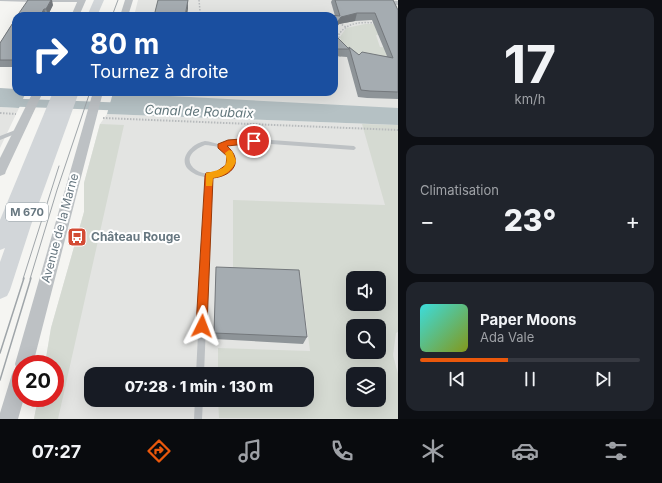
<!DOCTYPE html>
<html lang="fr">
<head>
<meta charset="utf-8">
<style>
  body { margin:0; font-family:Inter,sans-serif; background:#20242c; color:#f1f3f6; height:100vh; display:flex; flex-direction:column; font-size:15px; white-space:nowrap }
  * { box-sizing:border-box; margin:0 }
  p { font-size:13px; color:#9ea1a6 }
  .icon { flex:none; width:22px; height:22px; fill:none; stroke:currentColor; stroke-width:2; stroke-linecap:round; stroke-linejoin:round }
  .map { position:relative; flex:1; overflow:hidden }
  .sheet { display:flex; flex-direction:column; gap:8px; padding:8px; background:#0d0f14; width:264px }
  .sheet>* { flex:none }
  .hud { position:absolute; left:12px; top:12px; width:326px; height:84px; border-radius:12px; box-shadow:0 4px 16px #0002; background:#1a4fa0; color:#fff; overflow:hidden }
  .controls { position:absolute; left:346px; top:271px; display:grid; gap:8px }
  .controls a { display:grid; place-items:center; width:40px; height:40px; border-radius:8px; background:#171b24; box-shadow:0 4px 16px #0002; font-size:20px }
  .speed { position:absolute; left:12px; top:355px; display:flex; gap:8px; font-size:20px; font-weight:700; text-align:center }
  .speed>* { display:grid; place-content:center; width:52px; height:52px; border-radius:50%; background:#171b24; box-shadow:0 4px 16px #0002; line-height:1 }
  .speed .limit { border:6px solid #d22; background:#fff; color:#111 }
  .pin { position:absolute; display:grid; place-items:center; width:34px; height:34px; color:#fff; margin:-17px; border:2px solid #fff; border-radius:50%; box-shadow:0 1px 4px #0007 }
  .me { position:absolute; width:44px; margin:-22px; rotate:3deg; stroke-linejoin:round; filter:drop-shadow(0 0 3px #0008) }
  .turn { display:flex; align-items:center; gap:14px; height:84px; padding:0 12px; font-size:18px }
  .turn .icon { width:52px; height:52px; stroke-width:2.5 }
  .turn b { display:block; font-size:28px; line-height:34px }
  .big { font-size:30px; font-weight:800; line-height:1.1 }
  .sheet .widget { flex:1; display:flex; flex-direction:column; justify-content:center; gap:6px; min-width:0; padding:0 14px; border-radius:12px; background:#20242c }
  .sheet .dial { align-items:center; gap:0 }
  .dial b { font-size:52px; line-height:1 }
  .song { display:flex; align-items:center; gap:12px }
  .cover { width:48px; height:48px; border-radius:6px; background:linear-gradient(135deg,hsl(180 70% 55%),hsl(70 70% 35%)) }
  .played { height:4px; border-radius:2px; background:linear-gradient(90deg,#ea580c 40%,#363941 40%) }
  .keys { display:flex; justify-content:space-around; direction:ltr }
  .heat { display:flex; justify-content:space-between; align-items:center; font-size:22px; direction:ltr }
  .trip { position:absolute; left:84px; top:367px; width:230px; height:40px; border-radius:12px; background:#171b24; box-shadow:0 4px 16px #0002; font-weight:800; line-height:40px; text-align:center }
  .tabs { display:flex; height:64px; justify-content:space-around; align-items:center; background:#090b0e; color:#9ea1a6 }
  .tabs .icon { width:28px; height:28px }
  .tabs .selected { color:#ea580c }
  .tabs b { font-size:18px; color:#f1f3f6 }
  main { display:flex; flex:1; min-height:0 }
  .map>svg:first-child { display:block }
  .built { fill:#e3e4e2; fill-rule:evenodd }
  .green { fill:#d5dad2; fill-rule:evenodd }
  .water { fill:#b5c1c4 }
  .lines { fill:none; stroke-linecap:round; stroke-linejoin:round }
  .canal { fill:#b5c1c4; fill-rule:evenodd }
  .path-far1 { stroke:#b7babc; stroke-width:1.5; stroke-dasharray:1.5 1.5; stroke-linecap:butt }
  .path { stroke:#b7babc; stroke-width:2; stroke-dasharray:1.5 1.5; stroke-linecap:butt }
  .service { fill:#bdc1c4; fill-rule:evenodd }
  .minor { fill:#bdc1c4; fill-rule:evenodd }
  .tertiary { fill:#bdc1c4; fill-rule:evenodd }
  .primary { fill:#d2d6d9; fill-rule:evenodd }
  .tram-far1 { stroke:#9fa5a9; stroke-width:1 }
  .tram { stroke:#9fa5a9; stroke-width:1.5 }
  .wall { fill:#8e9498; fill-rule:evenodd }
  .shaded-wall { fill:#74787c }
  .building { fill:#a5acb1; stroke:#74787c }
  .route { fill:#ea580c; stroke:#983908 }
  .slow { fill:#f59e0b }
  .labels { text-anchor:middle; stroke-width:4; stroke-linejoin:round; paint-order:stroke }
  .shield { fill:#fff; stroke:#95a0a6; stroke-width:1 }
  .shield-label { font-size:11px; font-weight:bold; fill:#677780 }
  .street-label { font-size:12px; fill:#677780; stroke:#fff }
  .poi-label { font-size:12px; font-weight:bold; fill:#677780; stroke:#fff; text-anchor:start }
  .water-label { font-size:13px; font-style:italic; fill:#63787d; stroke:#fff }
</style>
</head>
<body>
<main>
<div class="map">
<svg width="398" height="419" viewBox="0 0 398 419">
  <rect width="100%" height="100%" fill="#f5f5f2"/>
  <!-- built -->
  <path class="built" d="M138,0H398V113L113,93L334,92V16H134Z
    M0,107L19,108L0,148Z
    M107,114L398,125V419H34L38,398H55V364H45L51,328L84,212V183L100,124ZM353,278H379V304H353ZM353,326H379V352H353ZM91,374H307V400H91ZM353,374H379V400H353Z"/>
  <!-- green -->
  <path class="green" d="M365,24H375L398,34L376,35L380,47L398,49V58C380,58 345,61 340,37L346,28Z
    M100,124L124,125L58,419H34L38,398H55V364H45L51,328L84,212V183Z
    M362,124L398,125V332L396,333L393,355L398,374V419L219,418L218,400H307V374H218V348L310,351L300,273L233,270V200L385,205ZM353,278H379V304H353ZM353,326H379V352H353ZM353,374H379V400H353Z"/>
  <!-- water -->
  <path class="water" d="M0,88L16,89V92H26L19,108L0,107Z
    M113,93L398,108V125L107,114Z"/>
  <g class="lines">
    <!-- canal -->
    <path class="canal" d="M0,98L129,103L135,107L129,111L0,106Z"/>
    <!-- path-far1 -->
    <path class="path-far1" d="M199,0L200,11
      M334,20L346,27
      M339,41V34C348,22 361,22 375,23
      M334,59L342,55"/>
    <!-- path -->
    <path class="path" d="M0,113L16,114
      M103,118L398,130"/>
    <!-- service -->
    <path class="service" d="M0,0H32L35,1L33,2L0,1Z
      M45,0H82L84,1L82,2H46L44,1Z
      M18,129L20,130V132L0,140V136Z
      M244,138L354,146L356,148L354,150L244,142L229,143L225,146L230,150L234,158C230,169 224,177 212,177L204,374H196L206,177C200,177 191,173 187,168C179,157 193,143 205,141C210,141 215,144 220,144C223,143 226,141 229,140C234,139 239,139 244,138ZM205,145C209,145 214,146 218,147C228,150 231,160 224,168C207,185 168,160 205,145Z
      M195,400H203L202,419H194Z"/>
    <!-- minor -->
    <path class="minor" d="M366,0L398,1V5L369,2Z"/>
    <!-- tertiary -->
    <path class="tertiary" d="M78,0H86L79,16H71Z
      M125,0H133L128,16H120Z
      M33,92H43L6,171L5,174L0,176V158Z
      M93,92H103L33,364H21V398H24L18,419H0V413L12,374L16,367L15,364Z"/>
    <!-- primary -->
    <path class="primary" d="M94,0H104L97,16H87Z
      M53,92H79L31,225L10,290L7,296L0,299V262L5,248L0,250V220Z"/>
    <!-- tram-far1 -->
    <path class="tram-far1" d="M112,16L118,0
      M23,279L59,166
      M30,279L57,190L90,92"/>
    <!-- tram -->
    <path class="tram" d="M0,353L24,278
      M0,380L31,278"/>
  </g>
  <!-- wall -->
  <path class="wall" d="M332,0H389L398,10V99L367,98L358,97L347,57L334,56V16H286V14L335,16L331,2ZM372,20L387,56L359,55L349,47L348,48L337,37L335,32V30L339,24L355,21Z
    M53,5L48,15H46V16H17Z
    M16,18V67H0V43Z
    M216,274L307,337L303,344L214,339Z"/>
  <!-- shaded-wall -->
  <path class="shaded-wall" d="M51,0H52L53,5L48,15L46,9Z
    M188,0V9L187,16H185Z
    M44,9L46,15V16H40Z
    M357,13L355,21L339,24L334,30L335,25L341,17Z"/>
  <!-- building -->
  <path class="building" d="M28,0H51L46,9H44L40,16H17Z
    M158,0H188L185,16H154Z
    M335,0H393L398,10V92L370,91L361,90L349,47L359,55L362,52L393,58L375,13H357L341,17L335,25V32L337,37L349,49H334V16H286V14L311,15L312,14L340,16Z
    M16,18V60H0V43Z
    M216,267L299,270L307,337L214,333Z"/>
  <!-- route -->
  <path class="route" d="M254,138L257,141L256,143L227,146C244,161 233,176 213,178L207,326L206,330L202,331L198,330L196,326L205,176L206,173L216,172L226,165L227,156L218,148V144L228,140Z"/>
  <!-- slow -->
  <path class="slow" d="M229,150L232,151L236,161C233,170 224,177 213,178L212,186H206V173C219,170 231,169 225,153Z"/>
  <!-- icons -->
  <defs>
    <symbol id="bus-square" viewBox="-11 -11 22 22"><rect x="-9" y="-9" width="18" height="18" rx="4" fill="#d34b34" stroke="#fff"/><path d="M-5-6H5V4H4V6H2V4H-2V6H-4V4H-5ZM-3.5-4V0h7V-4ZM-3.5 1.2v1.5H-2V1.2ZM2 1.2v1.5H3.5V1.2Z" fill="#fff"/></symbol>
  </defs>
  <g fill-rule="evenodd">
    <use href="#bus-square" x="66" y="226" width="22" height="22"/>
  </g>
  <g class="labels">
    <!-- shield labels -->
    <rect class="shield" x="6" y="203" width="42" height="18" rx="3"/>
    <g class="shield-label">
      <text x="27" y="216">M 670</text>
    </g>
    <!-- street labels -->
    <g class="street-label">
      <text transform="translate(60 228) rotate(-75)" y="4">Avenue de la Marne</text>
    </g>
    <!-- poi labels -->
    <g class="poi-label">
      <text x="91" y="241">Château Rouge</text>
    </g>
    <!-- water labels -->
    <g class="water-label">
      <text transform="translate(199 111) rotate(2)" y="5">Canal de Roubaix</text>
    </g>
  </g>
</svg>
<div class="controls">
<a><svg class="icon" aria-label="sound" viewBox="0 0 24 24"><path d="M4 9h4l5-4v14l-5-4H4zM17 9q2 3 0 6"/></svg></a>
<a><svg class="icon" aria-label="search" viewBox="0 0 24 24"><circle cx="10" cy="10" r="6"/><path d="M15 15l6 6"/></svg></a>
<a><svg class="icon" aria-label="layers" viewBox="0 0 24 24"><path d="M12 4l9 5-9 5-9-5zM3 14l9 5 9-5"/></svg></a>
</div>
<div class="speed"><div class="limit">20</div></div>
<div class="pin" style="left:254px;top:141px;background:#d93025"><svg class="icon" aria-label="arrive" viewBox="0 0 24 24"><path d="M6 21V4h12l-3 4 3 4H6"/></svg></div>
<svg class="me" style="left:202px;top:326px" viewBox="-20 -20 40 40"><path d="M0-17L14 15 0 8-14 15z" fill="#ea580c" stroke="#fff" stroke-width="4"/></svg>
<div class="trip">07:28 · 1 min · 130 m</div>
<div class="hud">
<div class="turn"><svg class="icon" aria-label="right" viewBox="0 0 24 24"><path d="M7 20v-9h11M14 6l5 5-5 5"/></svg><div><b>80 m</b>Tournez à droite</div></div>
</div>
</div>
<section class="sheet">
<div class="widget dial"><b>17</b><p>km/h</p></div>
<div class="widget"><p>Climatisation</p>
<div class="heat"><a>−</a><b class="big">23°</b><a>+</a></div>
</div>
<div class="widget">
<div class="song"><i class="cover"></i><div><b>Paper Moons</b><p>Ada Vale</p></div></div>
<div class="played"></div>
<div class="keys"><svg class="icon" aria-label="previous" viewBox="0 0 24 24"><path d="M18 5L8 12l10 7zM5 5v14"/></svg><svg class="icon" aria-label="pause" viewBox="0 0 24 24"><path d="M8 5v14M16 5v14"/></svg><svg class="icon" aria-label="next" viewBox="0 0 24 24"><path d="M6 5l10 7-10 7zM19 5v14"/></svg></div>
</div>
</section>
</main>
<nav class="tabs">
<b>07:27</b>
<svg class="icon selected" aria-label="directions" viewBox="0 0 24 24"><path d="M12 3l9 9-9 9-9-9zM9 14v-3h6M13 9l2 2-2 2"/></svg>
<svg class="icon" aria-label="music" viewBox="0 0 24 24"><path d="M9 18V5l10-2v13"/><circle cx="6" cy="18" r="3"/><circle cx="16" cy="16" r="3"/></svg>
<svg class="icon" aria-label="phone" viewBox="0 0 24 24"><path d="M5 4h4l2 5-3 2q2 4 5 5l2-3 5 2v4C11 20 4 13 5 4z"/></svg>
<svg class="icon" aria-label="climate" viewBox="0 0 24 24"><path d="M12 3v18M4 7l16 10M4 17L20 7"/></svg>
<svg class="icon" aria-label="car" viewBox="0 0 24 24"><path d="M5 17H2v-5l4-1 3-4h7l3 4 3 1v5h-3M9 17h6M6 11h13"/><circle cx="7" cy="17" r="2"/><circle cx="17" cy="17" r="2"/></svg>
<svg class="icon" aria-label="filters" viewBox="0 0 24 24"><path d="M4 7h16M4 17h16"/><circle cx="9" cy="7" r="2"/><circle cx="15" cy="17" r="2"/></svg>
</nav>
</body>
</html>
